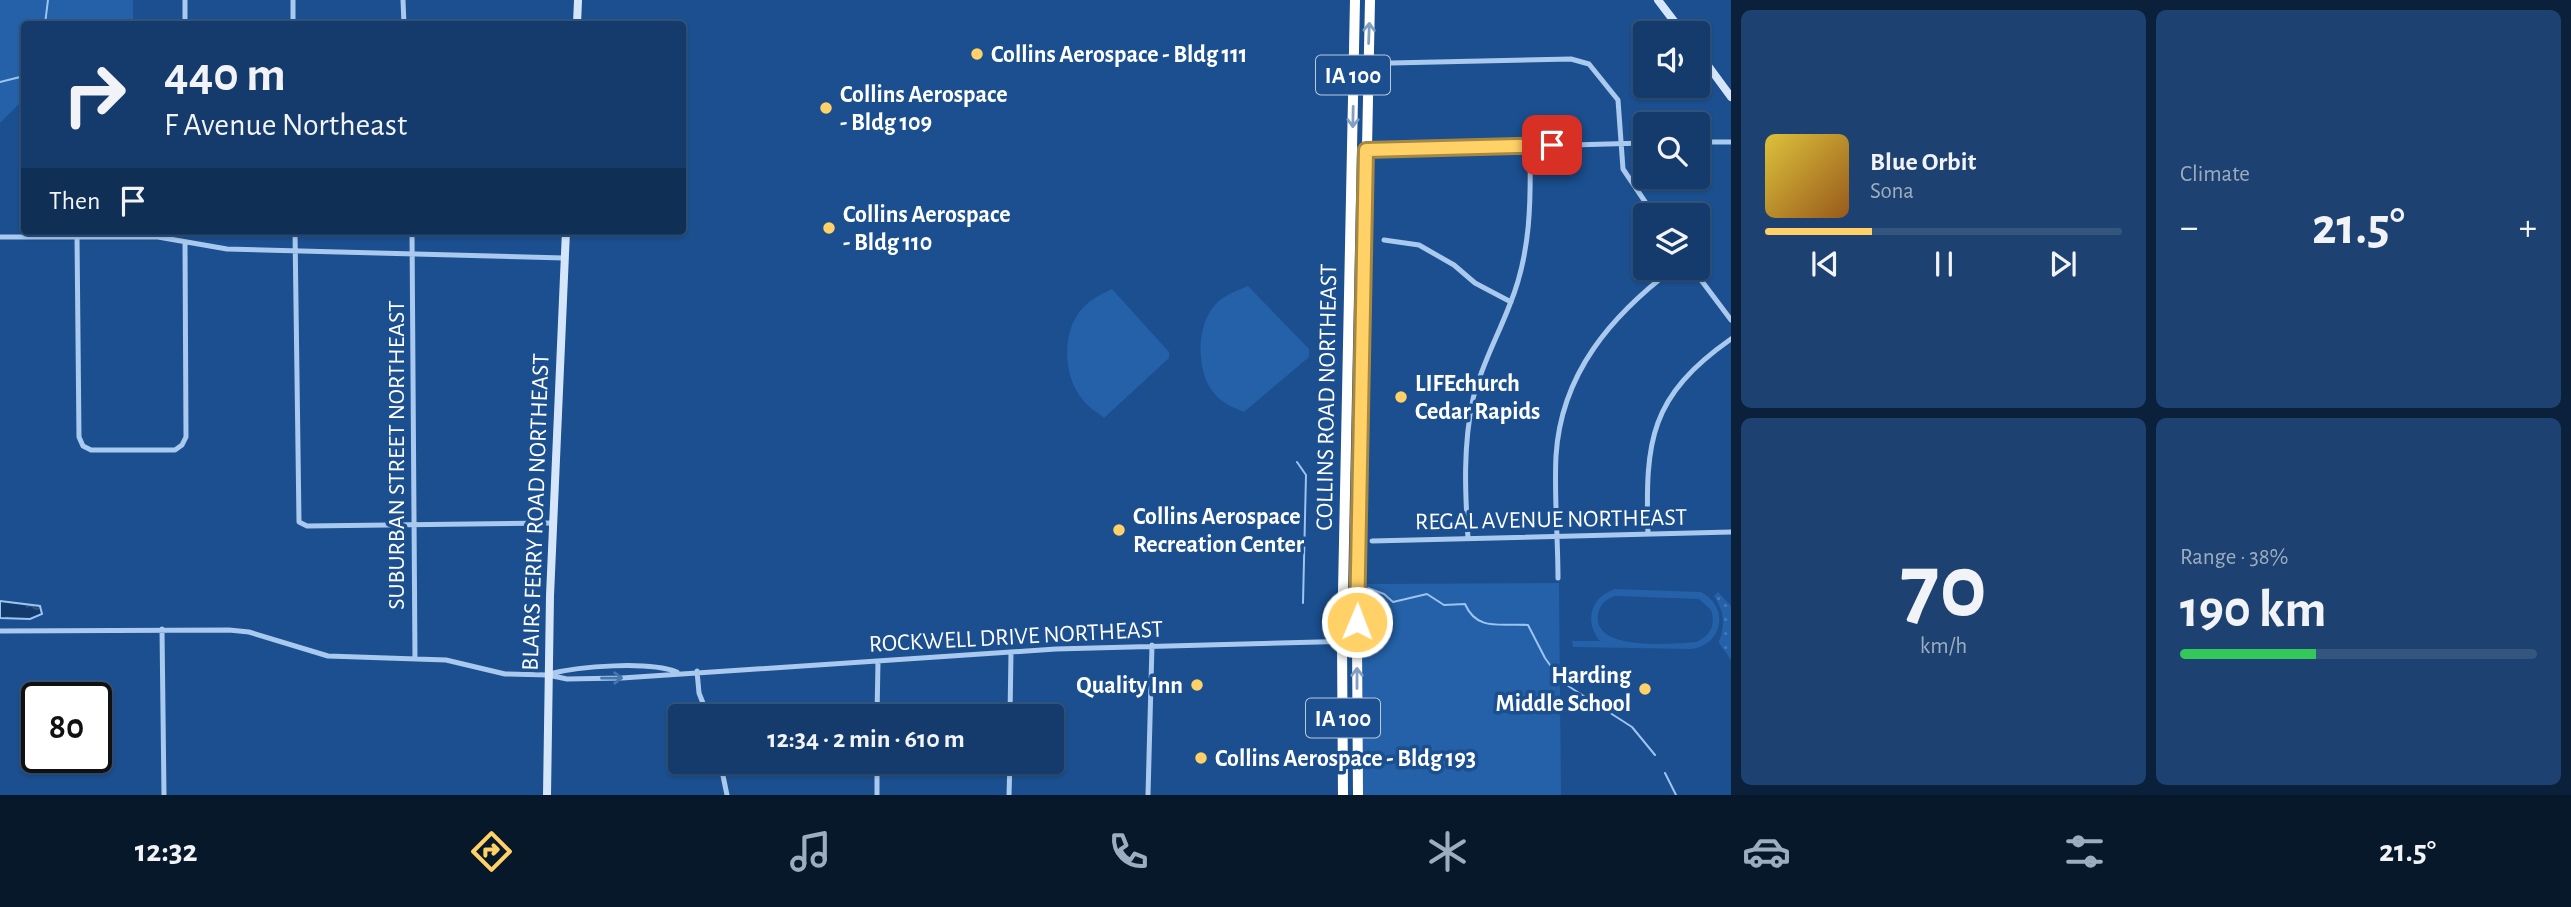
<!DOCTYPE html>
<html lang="en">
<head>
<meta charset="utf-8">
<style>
  body { margin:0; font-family:"Alegreya Sans",sans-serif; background:#1d4271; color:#f1f3f6; height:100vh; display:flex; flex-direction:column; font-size:26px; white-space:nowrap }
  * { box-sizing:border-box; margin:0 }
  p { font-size:23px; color:#9dadc1 }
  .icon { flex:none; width:38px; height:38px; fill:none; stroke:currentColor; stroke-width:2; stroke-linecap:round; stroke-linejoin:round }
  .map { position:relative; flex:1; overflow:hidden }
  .sheet { display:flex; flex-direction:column; gap:10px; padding:10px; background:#0b203b; width:840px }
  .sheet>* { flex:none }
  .banner { position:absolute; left:21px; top:21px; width:665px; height:214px; border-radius:7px; box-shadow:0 2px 5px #0004,0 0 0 2px #33557e; background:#143b6b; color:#f1f3f6; overflow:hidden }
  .tools { position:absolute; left:1633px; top:21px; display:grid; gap:14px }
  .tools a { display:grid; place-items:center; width:77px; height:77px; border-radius:7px; background:#143b6b; box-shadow:0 2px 5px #0004,0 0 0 2px #33557e; font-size:35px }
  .speed { position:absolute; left:21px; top:682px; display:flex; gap:14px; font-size:35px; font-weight:700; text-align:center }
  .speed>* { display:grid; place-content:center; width:91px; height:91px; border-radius:50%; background:#143b6b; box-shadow:0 2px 5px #0004,0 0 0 2px #33557e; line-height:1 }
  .speed .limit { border:4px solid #111; border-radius:10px; background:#fff; color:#111 }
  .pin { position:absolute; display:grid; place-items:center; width:60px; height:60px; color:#fff; margin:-30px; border-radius:14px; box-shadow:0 4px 10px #0006 }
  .me { position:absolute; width:77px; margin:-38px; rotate:1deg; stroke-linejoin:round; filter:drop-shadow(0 0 5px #0008) }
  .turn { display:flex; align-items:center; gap:24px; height:147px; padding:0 28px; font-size:32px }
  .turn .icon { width:91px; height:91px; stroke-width:2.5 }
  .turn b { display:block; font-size:49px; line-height:60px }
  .then { display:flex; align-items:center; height:66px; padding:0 28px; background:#0003; gap:14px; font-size:26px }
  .big { font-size:52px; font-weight:600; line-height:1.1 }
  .sheet .card { flex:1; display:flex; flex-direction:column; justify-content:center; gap:10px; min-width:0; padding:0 24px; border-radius:10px; background:#1d4271 }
  .sheet .dial { align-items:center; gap:0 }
  .dial b { font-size:91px; line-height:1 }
  .song { display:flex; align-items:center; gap:21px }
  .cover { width:84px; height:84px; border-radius:10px; background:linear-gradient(135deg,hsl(50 70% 55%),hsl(30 70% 35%)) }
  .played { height:7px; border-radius:4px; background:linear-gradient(90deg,#ffd166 30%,#33557e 30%) }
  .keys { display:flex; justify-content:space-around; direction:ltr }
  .heat { display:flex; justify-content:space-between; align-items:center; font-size:38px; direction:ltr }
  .charge { height:10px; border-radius:5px; background:linear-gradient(90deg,#34c759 38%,#33557e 0) }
  .sheet .tiles { flex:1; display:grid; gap:10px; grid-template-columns:repeat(2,1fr) }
  .trip { position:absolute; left:668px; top:704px; width:396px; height:70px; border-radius:7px; background:#143b6b; box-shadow:0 2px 5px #0004,0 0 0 2px #33557e; font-weight:600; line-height:70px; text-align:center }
  .menu { display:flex; height:112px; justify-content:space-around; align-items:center; background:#08182b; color:#9dadc1 }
  .menu .icon { width:49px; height:49px }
  .menu .on { color:#ffd166 }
  .menu b { font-size:32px; color:#f1f3f6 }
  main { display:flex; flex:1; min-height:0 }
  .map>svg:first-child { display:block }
  .grass { fill:url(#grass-dots) }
  .park { fill:#2461a8; fill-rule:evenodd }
  .water { fill:url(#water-ripples); stroke:#9cc4f0; stroke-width:2 }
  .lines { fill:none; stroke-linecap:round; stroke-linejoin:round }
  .stream { stroke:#9cc4f0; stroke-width:2 }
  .street { stroke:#a9c9ee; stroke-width:5 }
  .secondary { stroke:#d6e6fa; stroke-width:8 }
  .highway { stroke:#fff; stroke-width:10 }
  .oneway { stroke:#829ec1 }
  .oneway2 { stroke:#4674ac }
  .route-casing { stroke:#a68842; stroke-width:18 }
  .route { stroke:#ffd166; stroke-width:12 }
  .poi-dot { fill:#ffd166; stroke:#1b4f8f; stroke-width:2.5 }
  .labels { text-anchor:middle; stroke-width:7; stroke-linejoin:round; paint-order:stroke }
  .shield { fill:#1b4f8f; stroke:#bbcadd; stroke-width:2 }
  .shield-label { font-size:23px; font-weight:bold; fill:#fff }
  .poi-label { font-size:24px; font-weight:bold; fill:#fff; stroke:#1b4f8f; text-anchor:start }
  .street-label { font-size:24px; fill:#fff; stroke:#1b4f8f }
</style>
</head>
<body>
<main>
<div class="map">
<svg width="1731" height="795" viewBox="0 0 1731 795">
  <defs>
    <pattern id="grass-dots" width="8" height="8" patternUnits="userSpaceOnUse" patternTransform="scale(1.75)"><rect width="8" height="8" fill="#2461a8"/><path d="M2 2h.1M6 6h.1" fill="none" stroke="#4579b5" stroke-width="1.8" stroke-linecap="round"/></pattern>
    <pattern id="water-ripples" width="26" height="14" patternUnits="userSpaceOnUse" patternTransform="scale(1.75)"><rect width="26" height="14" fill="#123a6d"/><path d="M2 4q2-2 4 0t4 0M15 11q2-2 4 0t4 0" fill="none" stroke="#365883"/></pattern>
  </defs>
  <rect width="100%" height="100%" fill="#1b4f8f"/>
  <!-- grass -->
  <path class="grass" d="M1718,592L1731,606V660L1719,643C1725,623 1725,614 1714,596Z"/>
  <!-- park -->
  <path class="park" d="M0,0H133V24H24V99L0,123V186Z
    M1248,286L1309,349V357L1244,412C1232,407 1221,403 1213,392C1196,371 1196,325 1215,305C1223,295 1237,291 1248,286Z
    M1112,289L1169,352V358L1104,418C1097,412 1088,407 1083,400C1061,375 1061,324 1088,303C1095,297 1104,293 1112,289Z
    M1559,583L1561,795H1358V584Z
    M1615,589L1701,592C1730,607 1723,645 1691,649L1573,647L1572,641H1600C1584,622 1590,597 1615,589ZM1615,596L1699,599L1711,610C1716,625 1710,636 1696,642C1673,644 1592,651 1598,615C1599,605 1606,599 1615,596Z"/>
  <!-- water -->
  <path class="water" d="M0,601L40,606L42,614L30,619L0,618Z"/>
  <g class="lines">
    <!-- stream -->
    <path class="stream" d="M45,24L48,0
      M0,82L24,76
      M1297,462L1306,475L1303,603
      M1368,588L1384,594L1393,602L1427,594L1444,605L1465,604C1477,632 1502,623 1528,625L1545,658L1562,682L1632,727L1655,755
      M1665,773L1676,795"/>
    <!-- street -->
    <path class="street" d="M185,0V24
      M403,0L404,24
      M293,24V0
      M1391,63L1571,59L1589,64L1618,100L1623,169L1654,215
      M1698,142H1731
      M1352,151L1645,143
      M295,231L299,522L307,526L552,523
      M412,231L415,659
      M77,236L79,437L83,446L91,450H175L182,445L186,437L185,242
      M0,237H158L227,249L564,258
      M1384,240L1419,245L1454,265L1475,283L1511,302
      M1692,268L1731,320
      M1648,534C1645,440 1650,396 1731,339
      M1468,538C1465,491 1463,446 1473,399C1481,366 1498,336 1510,304C1531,253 1531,200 1530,146
      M1372,541L1731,532
      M1558,578C1558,538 1554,496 1556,456C1561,373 1612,315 1674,268
      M162,629L164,795
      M0,631L229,630L249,632L328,656L446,660L505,674L548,675L567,679L622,678L1056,649L1357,641
      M697,671L699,693L708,716
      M549,674C580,666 648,661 677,672
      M877,716L878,661
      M1010,716L1011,652
      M720,761L727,795
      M877,795V761
      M1009,795L1010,761
      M1148,795L1152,645"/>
    <!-- secondary -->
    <path class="secondary" d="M1658,0L1683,33
      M577,24L578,0
      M1698,52L1731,97
      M547,795L550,596L566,231"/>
    <!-- highway -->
    <path class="highway" d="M1343,795L1342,641L1355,0
      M1358,795L1357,641L1370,0"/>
  </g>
  <!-- one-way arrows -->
  <defs><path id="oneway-shaft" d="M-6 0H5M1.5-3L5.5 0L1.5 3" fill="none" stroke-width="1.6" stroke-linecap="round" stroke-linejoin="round" transform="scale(1.75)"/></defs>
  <g class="oneway">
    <use href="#oneway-shaft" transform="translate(1369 33) rotate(-88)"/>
    <use href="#oneway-shaft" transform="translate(1353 117) rotate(91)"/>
    <use href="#oneway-shaft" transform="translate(1357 678) rotate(-90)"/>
  </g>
  <use class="oneway2" href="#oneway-shaft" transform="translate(612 678) rotate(-1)"/>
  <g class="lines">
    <defs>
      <path id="route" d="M1357,622L1366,150L1552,145"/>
    </defs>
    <!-- route casing -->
    <use href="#route" class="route-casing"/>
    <!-- route -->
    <use href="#route" class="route"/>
  </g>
  <!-- markers -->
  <g class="poi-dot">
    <circle cx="977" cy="54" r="7"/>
    <circle cx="826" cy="108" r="7"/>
    <circle cx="829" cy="228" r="7"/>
    <circle cx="1401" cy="397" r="7"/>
    <circle cx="1119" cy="530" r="7"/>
    <circle cx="1197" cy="685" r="7"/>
    <circle cx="1645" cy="689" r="7"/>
    <circle cx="1201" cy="758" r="7"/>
  </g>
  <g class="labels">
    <!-- shield labels -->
    <g class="shield">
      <rect x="1316" y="55.5" width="74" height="39" rx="5"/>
      <rect x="1306" y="698.5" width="74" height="39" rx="5"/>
    </g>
    <g class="shield-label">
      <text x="1353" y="83">IA 100</text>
      <text x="1343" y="726">IA 100</text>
    </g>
    <!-- poi labels -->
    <g class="poi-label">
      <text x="991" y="62">Collins Aerospace - Bldg 111</text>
      <text x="840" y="102">Collins Aerospace<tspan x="840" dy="28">- Bldg 109</tspan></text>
      <text x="843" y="222">Collins Aerospace<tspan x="843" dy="28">- Bldg 110</tspan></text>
      <text x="1415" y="391">LIFEchurch<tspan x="1415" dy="28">Cedar Rapids</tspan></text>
      <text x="1133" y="524">Collins Aerospace<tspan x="1133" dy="28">Recreation Center</tspan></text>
      <text x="1631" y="683" text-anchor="end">Harding<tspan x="1631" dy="28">Middle School</tspan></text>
      <text x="1183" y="693" text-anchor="end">Quality Inn</text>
      <text x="1215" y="766">Collins Aerospace - Bldg 193</text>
    </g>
    <!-- street labels -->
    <g class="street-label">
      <text transform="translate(1326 397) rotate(-89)" y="8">COLLINS ROAD NORTHEAST</text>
      <text transform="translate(396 455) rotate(-90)" y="8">SUBURBAN STREET NORTHEAST</text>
      <text transform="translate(535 512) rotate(-88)" y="8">BLAIRS FERRY ROAD NORTHEAST</text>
      <text transform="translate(1551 519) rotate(-1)" y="8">REGAL AVENUE NORTHEAST</text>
      <text transform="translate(1016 636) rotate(-3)" y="8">ROCKWELL DRIVE NORTHEAST</text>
    </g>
  </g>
</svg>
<div class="tools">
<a><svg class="icon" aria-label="sound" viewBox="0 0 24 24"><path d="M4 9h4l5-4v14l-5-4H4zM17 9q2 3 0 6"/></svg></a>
<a><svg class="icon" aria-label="search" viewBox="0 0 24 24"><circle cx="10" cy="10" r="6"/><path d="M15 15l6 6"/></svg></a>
<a><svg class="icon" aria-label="layers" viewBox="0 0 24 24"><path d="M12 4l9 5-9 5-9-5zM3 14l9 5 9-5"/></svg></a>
</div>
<div class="speed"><div class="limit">80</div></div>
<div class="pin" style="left:1552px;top:145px;background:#d93025"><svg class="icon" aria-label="arrive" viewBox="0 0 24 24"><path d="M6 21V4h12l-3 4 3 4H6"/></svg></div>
<svg class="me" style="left:1357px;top:622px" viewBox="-20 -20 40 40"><circle r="17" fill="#ffd166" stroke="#fff" stroke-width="3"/><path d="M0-11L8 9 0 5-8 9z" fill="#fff"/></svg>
<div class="trip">12:34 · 2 min · 610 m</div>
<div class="banner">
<div class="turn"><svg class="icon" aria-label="right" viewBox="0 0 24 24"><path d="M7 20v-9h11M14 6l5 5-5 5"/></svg><div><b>440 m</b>F Avenue Northeast</div></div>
<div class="then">Then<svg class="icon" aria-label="arrive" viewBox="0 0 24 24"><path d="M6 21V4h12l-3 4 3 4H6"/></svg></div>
</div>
</div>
<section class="sheet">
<div class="tiles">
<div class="card">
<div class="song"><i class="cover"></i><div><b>Blue Orbit</b><p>Sona</p></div></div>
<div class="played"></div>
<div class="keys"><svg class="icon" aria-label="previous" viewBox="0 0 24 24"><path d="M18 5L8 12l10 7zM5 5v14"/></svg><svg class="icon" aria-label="pause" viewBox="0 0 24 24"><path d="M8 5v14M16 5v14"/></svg><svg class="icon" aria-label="next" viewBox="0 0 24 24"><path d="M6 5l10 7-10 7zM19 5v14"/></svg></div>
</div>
<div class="card"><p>Climate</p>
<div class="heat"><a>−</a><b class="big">21.5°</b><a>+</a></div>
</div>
<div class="card dial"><b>70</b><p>km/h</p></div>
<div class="card"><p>Range · 38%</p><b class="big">190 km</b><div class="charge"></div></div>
</div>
</section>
</main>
<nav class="menu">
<b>12:32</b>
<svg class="icon on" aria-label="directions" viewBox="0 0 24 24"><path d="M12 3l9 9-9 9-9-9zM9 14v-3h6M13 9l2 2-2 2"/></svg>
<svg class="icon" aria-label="music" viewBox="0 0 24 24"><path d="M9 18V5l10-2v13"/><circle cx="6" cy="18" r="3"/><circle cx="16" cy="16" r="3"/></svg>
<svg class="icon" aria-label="phone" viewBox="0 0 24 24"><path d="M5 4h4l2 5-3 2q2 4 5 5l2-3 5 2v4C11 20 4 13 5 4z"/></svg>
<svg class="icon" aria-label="climate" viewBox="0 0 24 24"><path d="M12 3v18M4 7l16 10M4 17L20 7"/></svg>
<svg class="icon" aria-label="car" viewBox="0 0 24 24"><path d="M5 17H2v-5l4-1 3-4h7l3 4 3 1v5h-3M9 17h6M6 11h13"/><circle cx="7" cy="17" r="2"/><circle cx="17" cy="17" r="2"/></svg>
<svg class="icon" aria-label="filters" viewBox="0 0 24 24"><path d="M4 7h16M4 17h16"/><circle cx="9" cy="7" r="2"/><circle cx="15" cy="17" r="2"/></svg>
<b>21.5°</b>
</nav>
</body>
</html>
